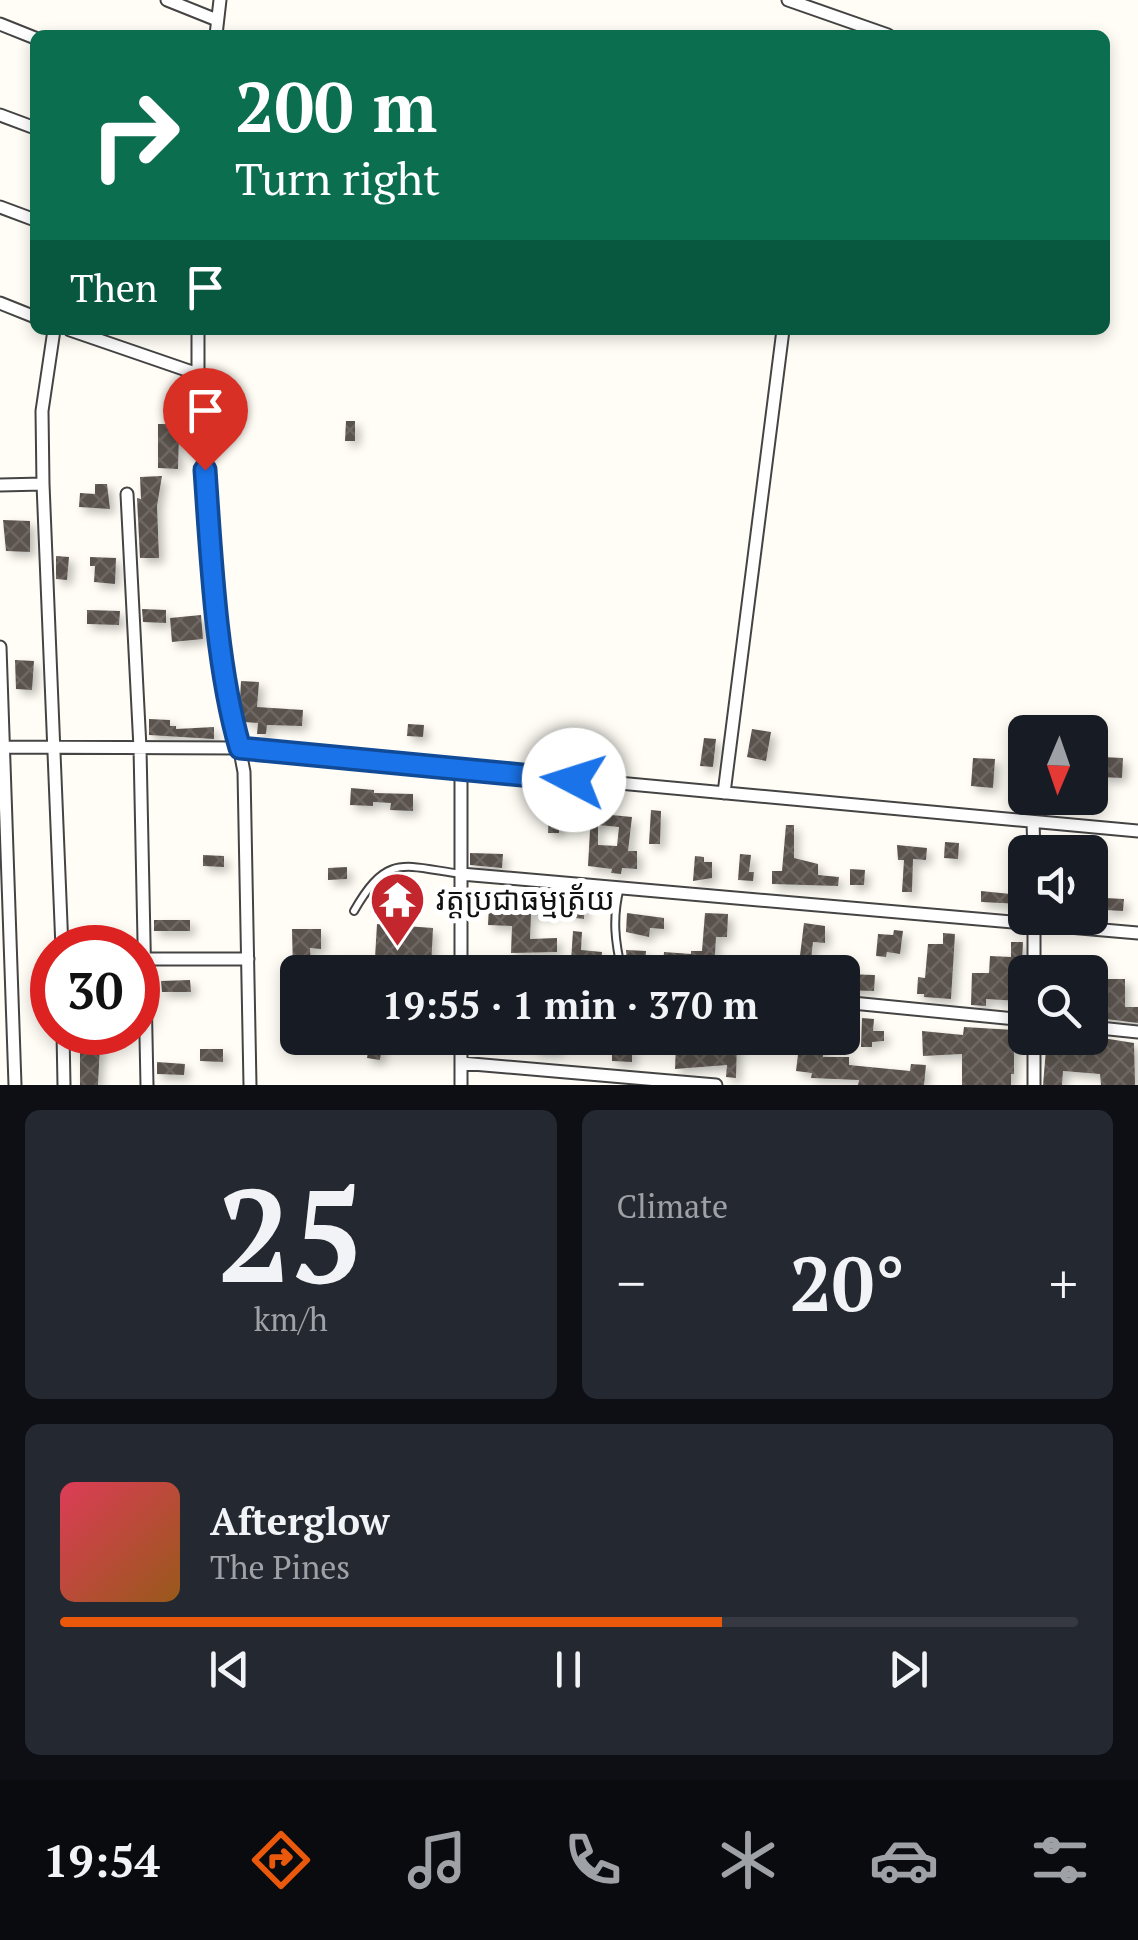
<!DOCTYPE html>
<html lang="en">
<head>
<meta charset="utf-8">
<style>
  body { margin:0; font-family:"PT Serif","Noto Sans Khmer",serif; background:#242831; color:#f1f3f6; height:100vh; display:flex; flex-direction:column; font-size:38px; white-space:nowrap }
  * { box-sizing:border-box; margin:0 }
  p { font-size:32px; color:#9ea1a6 }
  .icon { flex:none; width:55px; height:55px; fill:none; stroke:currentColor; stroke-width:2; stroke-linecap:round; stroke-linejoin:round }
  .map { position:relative; height:1085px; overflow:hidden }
  .side { display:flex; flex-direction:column; gap:25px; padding:25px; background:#0d0f14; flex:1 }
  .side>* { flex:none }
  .hud { position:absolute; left:30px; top:30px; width:1080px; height:305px; border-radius:15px; box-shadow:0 5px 15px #0003; background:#0b6e4f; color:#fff; overflow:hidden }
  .needle { width:65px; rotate:182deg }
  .fabs { position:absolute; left:1008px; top:715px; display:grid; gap:20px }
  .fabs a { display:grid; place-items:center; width:100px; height:100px; border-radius:15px; background:#171b24; box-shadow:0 5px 15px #0003; font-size:50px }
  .speed { position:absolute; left:30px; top:925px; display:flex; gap:20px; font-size:50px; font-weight:700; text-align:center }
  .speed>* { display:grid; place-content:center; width:130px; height:130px; border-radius:50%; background:#171b24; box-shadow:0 5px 15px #0003; line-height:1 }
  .speed .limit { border:15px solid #d22; background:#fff; color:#111 }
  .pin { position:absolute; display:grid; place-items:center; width:85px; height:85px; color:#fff; margin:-102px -42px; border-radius:50% 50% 50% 0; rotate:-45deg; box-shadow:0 0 10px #0007 }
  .pin .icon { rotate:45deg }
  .me { position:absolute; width:110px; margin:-55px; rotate:275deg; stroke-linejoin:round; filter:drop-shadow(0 0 8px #0008) }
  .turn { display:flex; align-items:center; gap:35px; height:210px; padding:0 40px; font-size:45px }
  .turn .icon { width:130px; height:130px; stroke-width:2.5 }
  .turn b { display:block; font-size:70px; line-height:85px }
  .then { display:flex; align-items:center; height:95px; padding:0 40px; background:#0003; gap:20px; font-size:38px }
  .big { font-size:75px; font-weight:800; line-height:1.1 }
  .side .widget { flex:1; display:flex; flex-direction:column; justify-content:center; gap:15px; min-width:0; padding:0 35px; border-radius:15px; background:#242831 }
  .side .dial { align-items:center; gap:0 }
  .dial b { font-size:130px; line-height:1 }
  .song { display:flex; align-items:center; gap:30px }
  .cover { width:120px; height:120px; border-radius:15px; background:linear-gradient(135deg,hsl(350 70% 55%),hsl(30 70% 35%)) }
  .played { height:10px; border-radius:5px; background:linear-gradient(90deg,#ea580c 65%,#363941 65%) }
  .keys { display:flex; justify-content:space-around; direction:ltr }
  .heat { display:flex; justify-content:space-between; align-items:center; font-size:55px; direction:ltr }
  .side .tiles { flex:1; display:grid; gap:25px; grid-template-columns:1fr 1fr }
  .widget:last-child { grid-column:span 2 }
  .trip { position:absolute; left:280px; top:955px; width:580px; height:100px; border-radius:15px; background:#171b24; box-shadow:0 5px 15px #0003; font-weight:800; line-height:100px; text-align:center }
  .tab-bar { display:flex; height:160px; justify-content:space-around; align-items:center; background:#090b0e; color:#9ea1a6 }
  .tab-bar .icon { width:70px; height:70px }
  .tab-bar .current { color:#ea580c }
  .tab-bar b { font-size:45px; color:#f1f3f6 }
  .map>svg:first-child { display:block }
  .building { fill:url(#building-cross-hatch); fill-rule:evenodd; filter:url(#shadow) }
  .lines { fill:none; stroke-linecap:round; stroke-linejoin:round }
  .service-casing { stroke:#444; stroke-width:10 }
  .minor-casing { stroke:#444; stroke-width:15 }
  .service { stroke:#fff; stroke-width:6 }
  .minor { stroke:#fff; stroke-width:11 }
  .route-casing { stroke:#114b97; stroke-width:25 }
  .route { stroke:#1a73e8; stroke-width:18 }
  .labels { text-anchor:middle; stroke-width:10; stroke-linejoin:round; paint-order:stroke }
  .poi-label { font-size:30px; fill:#111; stroke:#fff; text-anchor:start }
</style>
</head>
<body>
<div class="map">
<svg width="1138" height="1085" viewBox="0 0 1138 1085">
  <defs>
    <pattern id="building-cross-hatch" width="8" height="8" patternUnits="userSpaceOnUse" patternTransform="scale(2.5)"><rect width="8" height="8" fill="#5a524d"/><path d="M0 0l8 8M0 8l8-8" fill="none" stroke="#6d6662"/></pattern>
    <filter id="shadow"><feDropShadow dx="5" dy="5" stdDeviation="5" flood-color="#0004"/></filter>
  </defs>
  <rect width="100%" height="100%" fill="#fffdf5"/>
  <!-- building -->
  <path class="building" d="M346,421H355V441H345Z
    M158,424H183V433H179L178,469L158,468Z
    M162,476L157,506L159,558H140L137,498L141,499L140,477Z
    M95,484H107L110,509L79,507L80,493L95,494Z
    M3,520L30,521V552L6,551Z
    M56,556L69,557L67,580L56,579Z
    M90,557L116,558L115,584L94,582L95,566H90Z
    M142,609L166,610V623L143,622Z
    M87,610L120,611L119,625L87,624Z
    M201,615L203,639L172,642L170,618Z
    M15,660L34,661L32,690L16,689Z
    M241,681L259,682L257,707L303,710L302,726L267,725L266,734H257L258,723L244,722L240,699Z
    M149,719L170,720V726H176V729L214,727V739L149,735Z
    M408,724L424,725L423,737L407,736Z
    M752,729L771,732L766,761L747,757Z
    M704,738L716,739L713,767L700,766Z
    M1101,757L1123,758L1122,778L1100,777Z
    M973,758L995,759L993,788L971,786Z
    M351,788L374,790V793L413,794V811L390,810L391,803L373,802V806L350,805Z
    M651,810L661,811L660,844H649Z
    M549,811L560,812L559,833H548Z
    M591,813L632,817L628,851H637V869L622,868L621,874L611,873L612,869L588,866ZM598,825L619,827L617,846L598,845Z
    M786,825H794V858L818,864V875L839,877L838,886L772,884V871H782Z
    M945,842L959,843L958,859L944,858Z
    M897,845L927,848L926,860L913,859L912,892H902L904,860H898Z
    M470,853L503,854L502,868L470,865Z
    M740,854L751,855L749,872H754L753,881L738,880Z
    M203,855L224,856V867L203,866Z
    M695,856L704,857V862H712V878L693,881Z
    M347,867V879L328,880V868Z
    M850,869L865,870L864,885H850Z
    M981,891L1020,895V904L981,902Z
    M576,893L585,894L584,919L575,918V913L550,912L549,917L531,914L530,939L557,938V952L511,953L512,926L488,925L489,906L515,904L526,899L561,902V897H576Z
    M1105,898L1124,899L1123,911L1105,910Z
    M627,913L664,918V929L650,928L649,937L626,932Z
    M705,913L728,914L727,937H716L714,970H670V965L663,966L664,952L691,954V951H702Z
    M154,920H190V931H154Z
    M804,923L825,926V943L813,942L811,960L844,965V972H798Z
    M377,924L433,928L431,969L387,967V972H345V957L375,958Z
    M292,929H321V949L310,948L311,967H306L305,972H293Z
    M894,930L903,931L900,954L887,952L886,957L876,956L878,934L893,935Z
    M573,931L582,932L581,950L602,952L601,962L571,961Z
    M943,933L955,934L951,999L924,997V994H917L918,977L925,978L928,944H943Z
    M1011,942H1023L1020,1001L986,999V1006L971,1005L972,973H989L990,956L1011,957Z
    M626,950L646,951L645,965L627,963Z
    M1044,960L1073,961L1072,972H1043Z
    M842,974L875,975L874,991L842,990Z
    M1099,979H1125V1007H1138V1023L1098,1018Z
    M190,980L191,992H162L161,981Z
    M862,1018L874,1019L873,1031H884V1041L872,1042V1047H861Z
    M964,1027L1014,1030V1074H1011V1085H962V1054L923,1056L922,1031L963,1035Z
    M1090,1036L1134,1043L1135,1085H1101L1100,1074L1063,1071L1062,1085H1043L1047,1038Z
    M535,1038H559L558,1051L534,1050Z
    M612,1038H621V1046H632V1062L612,1061Z
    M700,1038H710L709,1047H727V1041L737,1042L736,1078L726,1077L727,1065L675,1069L676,1045L700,1047Z
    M810,1038H819L818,1049L823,1050V1057H849V1065L910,1071L911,1064L926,1065L924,1085H858L859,1080L811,1078L812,1073L796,1071L799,1046L810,1047Z
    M370,1041L382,1043L380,1060L367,1058Z
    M80,1044H100L98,1085H80Z
    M200,1049H223V1062L200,1061Z
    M157,1062L185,1064L184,1075L157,1074Z"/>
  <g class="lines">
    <defs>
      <path id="service" d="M620,887C612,918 615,942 622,972
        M354,911C387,853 403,866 461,874"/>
      <path id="minor" d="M167,0L217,20
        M788,0L888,35
        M0,24L35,38
        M216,35L220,0
        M0,115L35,128
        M0,207L35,220
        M0,303L35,317
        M54,330L42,411L43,484L62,948
        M70,330L198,374
        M198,330V374L212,563L228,688L244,772L250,1085
        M0,485L43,484
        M127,494L140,748L147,1085
        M0,647L15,1085
        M0,747L240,748L1138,831
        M724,793L783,330
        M1033,822L1034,852
        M461,874L1138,933
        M1034,918V972
        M138,959H248
        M461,965L539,972
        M461,972V770
        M842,1002L1025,1020
        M1090,1027L1138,1032
        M63,1032L64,1085
        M461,1038V1085
        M461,1063L716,1085
        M1034,1085V1038"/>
    </defs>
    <!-- service casing -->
    <use href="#service" class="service-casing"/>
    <!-- minor casing -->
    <use href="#minor" class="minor-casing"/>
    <!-- service -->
    <use href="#service" class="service"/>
    <!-- minor -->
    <use href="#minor" class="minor"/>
  </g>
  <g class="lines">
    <defs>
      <path id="route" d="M205,470C211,556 216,666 240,748L574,780"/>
    </defs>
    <!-- route casing -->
    <use href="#route" class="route-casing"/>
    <!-- route -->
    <use href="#route" class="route"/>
  </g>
  <!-- icons -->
  <defs>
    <symbol id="temple-pin" viewBox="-11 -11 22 30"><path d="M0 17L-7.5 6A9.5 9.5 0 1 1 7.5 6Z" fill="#c4262e" stroke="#fff"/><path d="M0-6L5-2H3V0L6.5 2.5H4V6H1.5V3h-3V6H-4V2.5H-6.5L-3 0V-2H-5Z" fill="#fff"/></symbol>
  </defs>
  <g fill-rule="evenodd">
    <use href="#temple-pin" x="366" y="868" width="63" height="86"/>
  </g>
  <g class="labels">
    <!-- poi labels -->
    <g class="poi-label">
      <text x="436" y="910">វត្តប្រជាធម្មត្រ័យ</text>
    </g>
  </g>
</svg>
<div class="fabs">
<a><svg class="needle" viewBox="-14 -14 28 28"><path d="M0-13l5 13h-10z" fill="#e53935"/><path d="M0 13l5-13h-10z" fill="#9ea1a6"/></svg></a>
<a><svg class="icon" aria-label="sound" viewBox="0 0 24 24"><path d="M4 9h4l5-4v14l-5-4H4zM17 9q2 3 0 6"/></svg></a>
<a><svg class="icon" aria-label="search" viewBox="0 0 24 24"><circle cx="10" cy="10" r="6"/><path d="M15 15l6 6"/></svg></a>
</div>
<div class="speed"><div class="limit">30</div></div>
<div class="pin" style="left:205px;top:470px;background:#d93025"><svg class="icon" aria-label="arrive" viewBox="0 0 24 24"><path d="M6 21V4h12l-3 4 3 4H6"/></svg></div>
<svg class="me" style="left:574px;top:780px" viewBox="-20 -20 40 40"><circle r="19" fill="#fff"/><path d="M0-13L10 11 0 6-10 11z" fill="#1a73e8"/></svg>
<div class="trip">19:55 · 1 min · 370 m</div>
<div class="hud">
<div class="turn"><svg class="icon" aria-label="right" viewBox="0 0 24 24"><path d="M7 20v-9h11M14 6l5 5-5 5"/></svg><div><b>200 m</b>Turn right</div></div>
<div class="then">Then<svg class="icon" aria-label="arrive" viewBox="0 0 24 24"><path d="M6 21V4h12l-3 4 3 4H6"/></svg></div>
</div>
</div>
<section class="side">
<div class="tiles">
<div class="widget dial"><b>25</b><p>km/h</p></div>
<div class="widget"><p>Climate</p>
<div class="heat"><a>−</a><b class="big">20°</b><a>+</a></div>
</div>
<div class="widget">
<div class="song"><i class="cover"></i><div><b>Afterglow</b><p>The Pines</p></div></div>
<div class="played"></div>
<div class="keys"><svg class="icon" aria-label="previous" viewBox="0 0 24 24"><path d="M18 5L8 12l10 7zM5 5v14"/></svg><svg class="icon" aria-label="pause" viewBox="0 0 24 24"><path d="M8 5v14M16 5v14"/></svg><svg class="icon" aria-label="next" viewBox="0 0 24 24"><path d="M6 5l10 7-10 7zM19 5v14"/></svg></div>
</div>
</div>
</section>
<nav class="tab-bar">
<b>19:54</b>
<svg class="icon current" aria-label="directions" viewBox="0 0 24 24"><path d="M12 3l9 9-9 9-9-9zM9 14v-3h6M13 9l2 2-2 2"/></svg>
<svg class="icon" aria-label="music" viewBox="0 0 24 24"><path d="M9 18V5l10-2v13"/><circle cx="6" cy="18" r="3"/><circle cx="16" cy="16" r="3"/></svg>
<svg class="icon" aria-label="phone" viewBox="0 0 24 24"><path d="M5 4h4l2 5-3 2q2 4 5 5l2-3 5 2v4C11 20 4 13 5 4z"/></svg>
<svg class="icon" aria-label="climate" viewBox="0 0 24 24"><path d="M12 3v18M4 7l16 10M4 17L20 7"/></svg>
<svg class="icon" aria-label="car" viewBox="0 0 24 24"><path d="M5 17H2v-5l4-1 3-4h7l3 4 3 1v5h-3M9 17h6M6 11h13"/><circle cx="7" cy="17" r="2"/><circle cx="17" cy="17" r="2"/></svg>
<svg class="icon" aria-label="filters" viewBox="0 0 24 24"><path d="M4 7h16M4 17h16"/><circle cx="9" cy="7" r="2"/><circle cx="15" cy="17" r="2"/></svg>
</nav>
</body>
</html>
